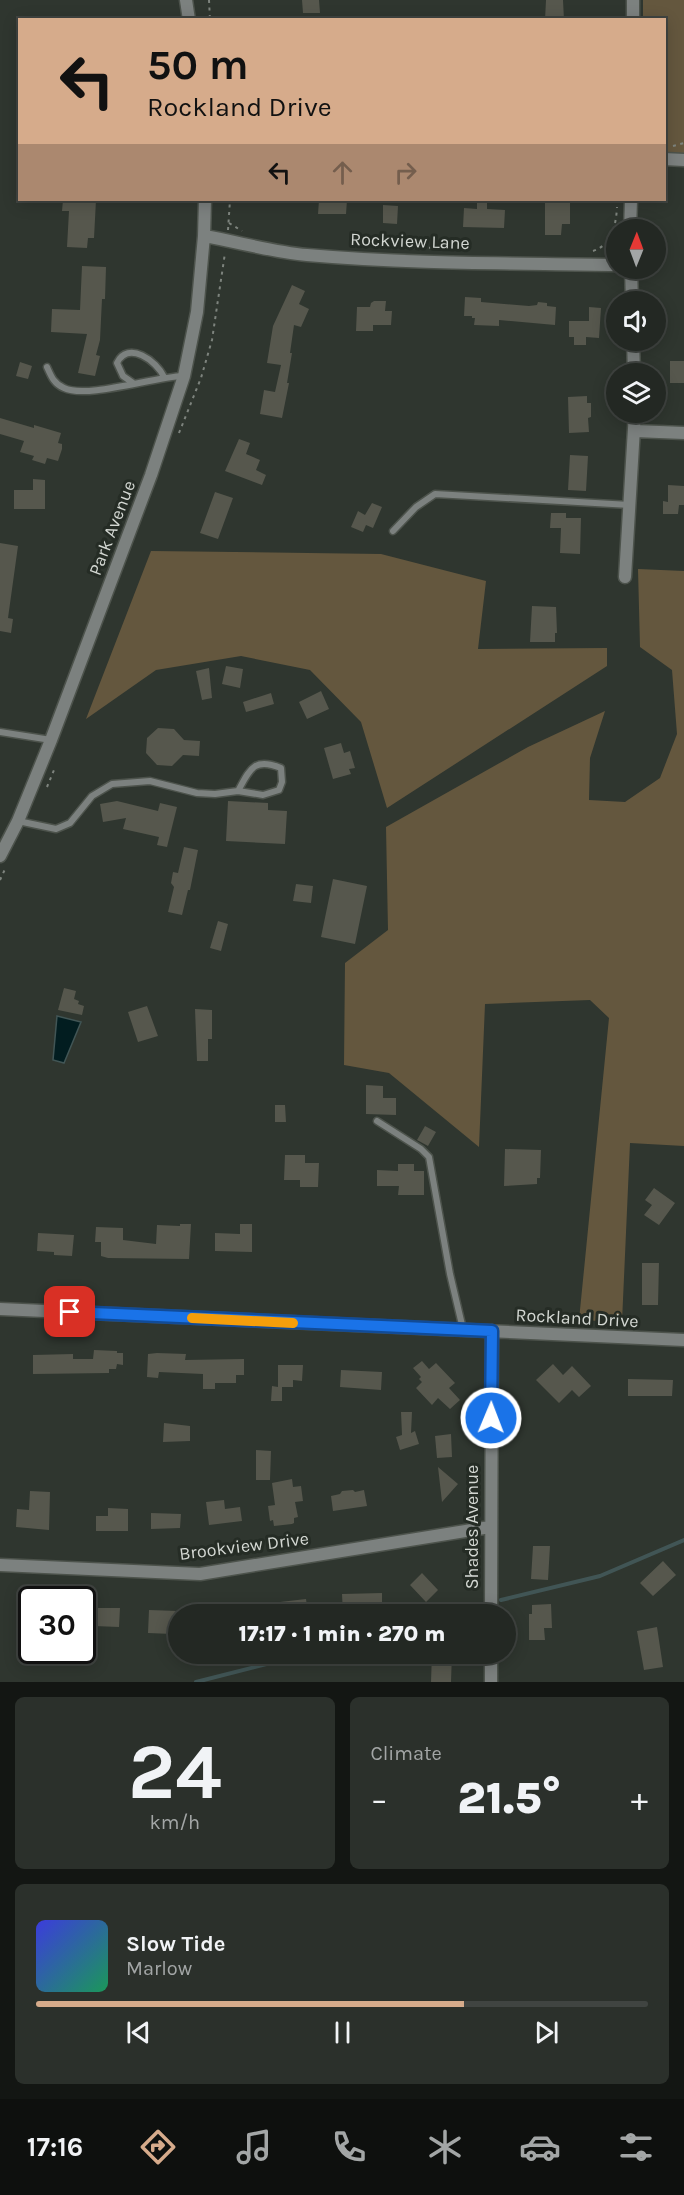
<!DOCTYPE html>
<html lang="en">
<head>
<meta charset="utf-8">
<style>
  body { margin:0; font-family:Karla,sans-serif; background:#2b302b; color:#f1f3f6; height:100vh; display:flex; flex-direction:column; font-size:22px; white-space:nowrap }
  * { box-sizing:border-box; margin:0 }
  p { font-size:20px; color:#a3a6a6 }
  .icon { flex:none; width:33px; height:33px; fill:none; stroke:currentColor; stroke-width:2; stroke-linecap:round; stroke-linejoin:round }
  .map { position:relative; height:1682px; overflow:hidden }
  .panel { display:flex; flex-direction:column; gap:15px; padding:15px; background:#131613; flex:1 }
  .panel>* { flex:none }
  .banner { position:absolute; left:18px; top:18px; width:648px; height:183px; border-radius:0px; box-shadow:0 3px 15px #0003,0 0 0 2px #404441; background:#d6ab8b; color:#111; overflow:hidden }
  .needle { width:39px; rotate:1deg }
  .buttons { position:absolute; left:606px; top:219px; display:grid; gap:12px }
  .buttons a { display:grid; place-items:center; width:60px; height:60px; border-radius:50%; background:#232823; box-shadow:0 3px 15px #0003,0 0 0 2px #404441; font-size:30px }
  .speed { position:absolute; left:18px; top:1586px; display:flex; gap:12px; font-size:30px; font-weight:700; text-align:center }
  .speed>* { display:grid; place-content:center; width:78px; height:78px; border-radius:50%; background:#232823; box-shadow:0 3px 15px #0003,0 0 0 2px #404441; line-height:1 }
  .speed .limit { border:3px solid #111; border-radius:9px; background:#fff; color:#111 }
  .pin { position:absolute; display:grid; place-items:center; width:51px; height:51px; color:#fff; margin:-26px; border-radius:12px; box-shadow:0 3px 9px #0006 }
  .me { position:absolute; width:66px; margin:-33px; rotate:1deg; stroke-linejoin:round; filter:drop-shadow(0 0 4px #0008) }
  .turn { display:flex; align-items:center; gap:21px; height:126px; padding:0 30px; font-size:27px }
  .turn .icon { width:78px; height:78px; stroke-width:2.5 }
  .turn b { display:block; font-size:42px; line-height:51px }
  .lanes { display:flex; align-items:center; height:57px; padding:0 30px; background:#0003; justify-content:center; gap:30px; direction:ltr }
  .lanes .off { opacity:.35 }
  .big { font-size:45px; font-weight:800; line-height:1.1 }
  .panel .tile { flex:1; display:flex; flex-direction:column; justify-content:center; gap:9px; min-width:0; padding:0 21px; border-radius:9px; background:#2b302b }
  .panel .dial { align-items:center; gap:0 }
  .dial b { font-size:78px; line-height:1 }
  .song { display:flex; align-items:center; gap:18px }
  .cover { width:72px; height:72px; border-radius:9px; background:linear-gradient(135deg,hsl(240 70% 55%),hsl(150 70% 35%)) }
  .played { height:6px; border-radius:3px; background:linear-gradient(90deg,#d6ab8b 70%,#404441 70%) }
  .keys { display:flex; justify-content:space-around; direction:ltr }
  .heat { display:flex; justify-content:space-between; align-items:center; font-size:33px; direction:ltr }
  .panel .tiles { flex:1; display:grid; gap:15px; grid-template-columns:1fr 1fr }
  .tile:last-child { grid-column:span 2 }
  .trip { position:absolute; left:168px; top:1604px; width:348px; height:60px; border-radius:30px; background:#232823; box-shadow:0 3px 15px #0003,0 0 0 2px #404441; font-weight:800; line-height:60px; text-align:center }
  .dock { display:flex; height:96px; justify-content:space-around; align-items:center; background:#0e100e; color:#a3a6a6 }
  .dock .icon { width:42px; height:42px }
  .dock .active { color:#d6ab8b }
  .dock b { font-size:27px; color:#f1f3f6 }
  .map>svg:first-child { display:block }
  .green { fill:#64573e }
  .water { fill:#021d20; stroke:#415555; stroke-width:1.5 }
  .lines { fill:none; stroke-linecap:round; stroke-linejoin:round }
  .stream { stroke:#415555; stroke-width:4 }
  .building { fill:#56574d }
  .lane-casing { stroke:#4d534c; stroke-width:9 }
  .street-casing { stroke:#4d534c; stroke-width:15 }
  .path { stroke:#7e847e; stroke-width:2; stroke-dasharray:3 4.5; stroke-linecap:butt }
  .lane { stroke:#7c817f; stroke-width:6 }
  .street { stroke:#7c817f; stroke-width:12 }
  .route-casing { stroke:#114b97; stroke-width:15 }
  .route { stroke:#1a73e8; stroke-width:10 }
  .slow { stroke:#f59e0b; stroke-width:10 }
  .labels { text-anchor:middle; stroke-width:6; stroke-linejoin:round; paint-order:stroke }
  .street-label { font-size:18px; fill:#d3d7d2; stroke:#252c25 }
</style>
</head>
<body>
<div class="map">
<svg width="684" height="1682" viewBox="0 0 684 1682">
  <rect width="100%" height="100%" fill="#2f362f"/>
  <!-- green -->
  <path class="green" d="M643,0H684V154L665,153L664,20H643Z
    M151,551L381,554L486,581L478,649L607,648V666L387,808L361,722L310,670L241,656L156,670L86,719Z
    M638,569L684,571V1146L630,1143L622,1322L579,1320L609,1018L590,1000L485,1004L479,1147L389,1073L344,1065L345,963L388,930L386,827L528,747L605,711L590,758L589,800L625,802L660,778L677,734L672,670L640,647Z"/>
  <!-- water -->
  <path class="water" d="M57,1016L81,1022L64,1063L53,1060Z"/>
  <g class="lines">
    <!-- stream -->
    <path class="stream" d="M501,1600L600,1576L684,1540
      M451,1614L480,1606
      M196,1682L310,1653"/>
  </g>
  <!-- building -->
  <path class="building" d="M302,0H319L320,13H303Z
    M546,0H563L564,20H545Z
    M63,200H96L94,238H88L87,248L67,247L69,211H62Z
    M319,200H347L346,214H318Z
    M477,200H487V209L505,210L504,228L463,227L464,208L477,209Z
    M551,200H570V224H562L561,235H545V201H551Z
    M383,205L398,206L397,224L383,223Z
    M82,266L106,267L105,299H102L100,340L96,355L100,356L95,376L78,373L87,334L51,332L52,309L80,310Z
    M292,285L305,291L299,304L309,309L301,327L294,325L290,353H292L287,383H289L282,418L260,414L264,390L275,392L281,365L267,363L273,326Z
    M465,297L481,298V302L529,306L537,305L538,302L547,303V306L556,307L555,325L499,320V326L474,325L475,318H472V316H464Z
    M374,301H386L385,311H392L391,325H373V331H356L357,307H370L371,303Z
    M589,307L601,308L599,338L586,337V345H574V337H569V321H589Z
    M670,361H684V383H670Z
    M20,362L32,366L28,379L16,376Z
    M587,396V403H591V417L588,418L589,432L569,433L568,397Z
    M0,418L34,428V425L61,433L58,443L62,444V449L58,461L47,458L45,464L32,460L34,456L20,452L24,441L0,434Z
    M239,439L250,443L246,454L260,460L256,470L266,475L262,485L225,471Z
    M570,455L588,456L586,491L568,490Z
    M33,479L45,480V509H14V490H33Z
    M668,485L684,486V505H679L678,514H663V501L668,502Z
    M215,492L233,498L218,539L200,533Z
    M372,503L382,507L373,528L366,525L363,532L351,527L358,511L365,515Z
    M551,513H566V518H581L580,554L560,553L561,528H550Z
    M0,543L18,546L8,618L13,619L11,633L0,631Z
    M532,606L556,607L557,633H555V642H530Z
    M226,666L243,669L240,688L222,684Z
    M209,668L212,698L202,700L196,671Z
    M321,691L329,709L307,719L299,702Z
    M271,693L274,704L246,712L243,702Z
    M158,728L174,729L184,740L200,741L199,756L183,755L172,766L157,765L146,753L147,738Z
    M341,743L344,753L350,751L355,768L349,769L351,774L333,779L324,748Z
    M117,801L158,811L160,803L177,807L167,847L157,845L159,837L123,829L126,818L103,822L100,804Z
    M228,801L268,803V810L287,811L285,844L226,841Z
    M184,847L198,850L190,890H188L182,915L168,912L174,887L171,883L173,872L178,873Z
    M333,879L367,886L355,944L321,937Z
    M296,884L313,886L311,903L293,901Z
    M218,921L228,924L221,951L210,948Z
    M64,988L76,991L74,999L79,1001L78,1004L84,1006L82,1015L58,1010Z
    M147,1006L158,1036L138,1042L128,1012Z
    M195,1009L212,1010V1039H208V1061H197Z
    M366,1085L383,1086V1098H396V1115L366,1114Z
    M275,1105H285L286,1122H275Z
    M425,1126L436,1132L428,1146L417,1140Z
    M505,1149L541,1150L540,1178H537V1184L504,1186Z
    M285,1155H305V1163H319L318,1187H300V1180H284Z
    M398,1164H414V1171H424V1195H398L399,1186H377V1170L398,1171Z
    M654,1188L675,1203L659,1225L644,1215L652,1205L645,1200Z
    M180,1224H191L189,1259L108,1258L101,1256V1242H95L96,1227L123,1228V1240L156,1244L157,1225L180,1226Z
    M240,1224H252V1252L215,1251V1233L240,1234Z
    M38,1233L74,1235L72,1256L54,1255V1252L37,1251Z
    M642,1263H659L658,1305H642Z
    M94,1350L117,1351V1353H123V1365L117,1364L116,1369H109V1373L33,1374V1355L73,1354V1359H93Z
    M157,1353L186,1354L185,1360L244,1359V1375H236V1383H215V1389H203V1374L159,1372L158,1378L147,1377L148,1354Z
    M422,1361L429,1369L436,1363L455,1383L449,1388L460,1400L450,1409L438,1398L432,1405L416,1388L422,1382L419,1379L421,1377L413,1368Z
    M553,1364L563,1375L572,1366L591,1386L579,1397L572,1390L559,1403L536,1380Z
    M278,1365H303L302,1381L293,1380V1387H282V1401H271L272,1386L278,1387Z
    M341,1370L382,1372L381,1390L340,1387Z
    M628,1379L673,1380L672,1396H628Z
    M401,1412H412L411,1433L415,1431L419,1444L400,1450L396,1437L402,1435Z
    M164,1423L190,1426V1441L163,1442Z
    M451,1434L452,1457L437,1458L435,1436Z
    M256,1450L271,1451L270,1480H256Z
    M438,1467L458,1484L442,1502Z
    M292,1479L293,1487L301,1486L303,1501L295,1502L298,1517L294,1518V1523L292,1524L274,1526L273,1520L270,1521L268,1506L275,1505L272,1483Z
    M353,1490L355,1492L364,1490L367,1506L333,1511L331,1496L340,1494L342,1491Z
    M30,1491L50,1492L49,1530L16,1527L17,1509L29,1510Z
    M224,1500L225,1509L240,1507L242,1521L209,1525L206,1502Z
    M108,1508L128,1509V1531H96V1516H108Z
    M151,1513L181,1514L180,1528L151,1529Z
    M533,1546H550L548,1580L531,1579Z
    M663,1561L676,1575L653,1596L640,1583Z
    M422,1573L438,1590L426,1602L410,1585Z
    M382,1593V1611L343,1614L342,1594Z
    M306,1599L308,1614H281L280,1602Z
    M551,1604L552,1628H544L545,1640H529V1614H532V1605Z
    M94,1608H120L119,1627L94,1626Z
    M149,1610L178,1611V1629H173L172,1634L148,1633Z
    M657,1627L663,1667L644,1670L637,1631Z
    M432,1653H452L451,1682H431Z"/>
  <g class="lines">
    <defs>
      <path id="lane" d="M47,367C51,376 54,384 64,388C87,399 153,377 183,376
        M133,383L123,376L117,363C128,340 157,361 164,377
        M393,531L416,507L435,494L630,505
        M0,732L51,740
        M18,821L56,829L70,823L92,796L112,784L150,781L197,793L215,794L238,791L263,795L279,790L282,782L281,768C254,757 250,769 238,791
        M377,1121L421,1149L429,1157L450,1274L463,1329"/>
      <path id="street" d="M186,0L189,20
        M633,20V0
        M664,159L684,160
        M630,230L631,200
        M204,236C239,242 272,252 307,255C410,264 514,263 616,265
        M631,268L632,302
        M633,340L634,374
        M635,431L684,433
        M625,577L635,412
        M0,856L18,821L51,740L151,475L184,376L197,312L204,236L205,200
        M0,1309L684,1340
        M0,1565L200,1574L490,1527
        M491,1614L492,1331
        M491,1653V1682"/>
    </defs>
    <!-- lane casing -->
    <use href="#lane" class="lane-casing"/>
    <!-- street casing -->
    <use href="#street" class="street-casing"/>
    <!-- path -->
    <path class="path" d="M209,0L210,20
      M673,146L684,143
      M229,223L242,231
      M228,230L230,200
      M369,246L441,248
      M593,251C612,245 616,225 617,207
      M179,433L201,378L212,340L225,253
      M47,787L54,770
      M0,880L6,867"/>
    <!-- lane -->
    <use href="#lane" class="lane"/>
    <!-- street -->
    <use href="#street" class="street"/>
  </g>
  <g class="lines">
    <defs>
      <path id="route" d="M70,1312L492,1331L491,1418"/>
    </defs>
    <!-- route casing -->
    <use href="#route" class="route-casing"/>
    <!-- route -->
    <use href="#route" class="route"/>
    <!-- slow -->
    <path class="slow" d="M192,1318L293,1323"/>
  </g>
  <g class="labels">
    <!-- street labels -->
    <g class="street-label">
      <text transform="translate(410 241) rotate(2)" y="6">Rockview Lane</text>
      <text transform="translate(112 528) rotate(-69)" y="6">Park Avenue</text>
      <text transform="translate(577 1318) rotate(3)" y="6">Rockland Drive</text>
      <text transform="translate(472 1527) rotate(-90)" y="6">Shades Avenue</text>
      <text transform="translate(244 1546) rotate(-7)" y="6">Brookview Drive</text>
    </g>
  </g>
</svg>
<div class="buttons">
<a><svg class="needle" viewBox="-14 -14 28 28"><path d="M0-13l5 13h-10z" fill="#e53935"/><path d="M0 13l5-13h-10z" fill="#a3a6a6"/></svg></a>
<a><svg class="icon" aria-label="sound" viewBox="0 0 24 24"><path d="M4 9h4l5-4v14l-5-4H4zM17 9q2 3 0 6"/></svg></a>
<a><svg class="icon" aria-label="layers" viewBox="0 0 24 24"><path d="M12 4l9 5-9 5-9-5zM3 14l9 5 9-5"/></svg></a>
</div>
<div class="speed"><div class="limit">30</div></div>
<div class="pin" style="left:70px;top:1312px;background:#d93025"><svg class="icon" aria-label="arrive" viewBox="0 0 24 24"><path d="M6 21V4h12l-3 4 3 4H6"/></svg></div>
<svg class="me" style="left:491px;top:1418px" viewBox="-20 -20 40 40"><circle r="17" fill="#1a73e8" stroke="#fff" stroke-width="3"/><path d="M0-11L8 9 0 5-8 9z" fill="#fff"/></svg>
<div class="trip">17:17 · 1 min · 270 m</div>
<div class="banner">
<div class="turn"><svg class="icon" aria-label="left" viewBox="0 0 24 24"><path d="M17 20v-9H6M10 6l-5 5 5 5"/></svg><div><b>50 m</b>Rockland Drive</div></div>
<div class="lanes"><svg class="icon" aria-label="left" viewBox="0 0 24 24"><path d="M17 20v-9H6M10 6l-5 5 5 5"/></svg><svg class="icon off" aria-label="ahead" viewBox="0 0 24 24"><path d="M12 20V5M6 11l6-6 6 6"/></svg><svg class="icon off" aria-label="right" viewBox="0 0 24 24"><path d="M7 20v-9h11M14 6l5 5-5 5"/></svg></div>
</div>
</div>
<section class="panel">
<div class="tiles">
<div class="tile dial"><b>24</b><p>km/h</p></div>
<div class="tile"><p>Climate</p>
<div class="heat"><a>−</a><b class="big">21.5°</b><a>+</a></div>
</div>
<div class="tile">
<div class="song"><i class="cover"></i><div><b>Slow Tide</b><p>Marlow</p></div></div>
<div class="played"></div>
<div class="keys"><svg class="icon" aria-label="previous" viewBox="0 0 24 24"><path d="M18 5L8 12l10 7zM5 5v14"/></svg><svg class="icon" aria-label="pause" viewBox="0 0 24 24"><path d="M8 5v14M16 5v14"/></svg><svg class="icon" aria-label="next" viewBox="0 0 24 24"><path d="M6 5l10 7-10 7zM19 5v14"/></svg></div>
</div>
</div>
</section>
<nav class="dock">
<b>17:16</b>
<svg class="icon active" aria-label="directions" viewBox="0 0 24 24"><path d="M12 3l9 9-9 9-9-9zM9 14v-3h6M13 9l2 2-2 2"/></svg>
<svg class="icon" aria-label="music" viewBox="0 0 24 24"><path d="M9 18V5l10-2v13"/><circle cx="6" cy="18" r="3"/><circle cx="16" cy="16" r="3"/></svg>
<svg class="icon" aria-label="phone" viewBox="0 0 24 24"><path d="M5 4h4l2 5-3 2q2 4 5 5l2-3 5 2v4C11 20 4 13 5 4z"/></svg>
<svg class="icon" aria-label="climate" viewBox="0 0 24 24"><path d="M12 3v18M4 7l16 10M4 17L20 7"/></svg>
<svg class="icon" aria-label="car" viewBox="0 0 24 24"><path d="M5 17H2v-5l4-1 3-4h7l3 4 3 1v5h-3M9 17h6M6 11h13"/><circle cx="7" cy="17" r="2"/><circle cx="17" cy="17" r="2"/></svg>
<svg class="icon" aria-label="filters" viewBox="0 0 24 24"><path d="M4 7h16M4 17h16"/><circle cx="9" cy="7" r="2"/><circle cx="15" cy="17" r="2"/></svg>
</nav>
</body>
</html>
